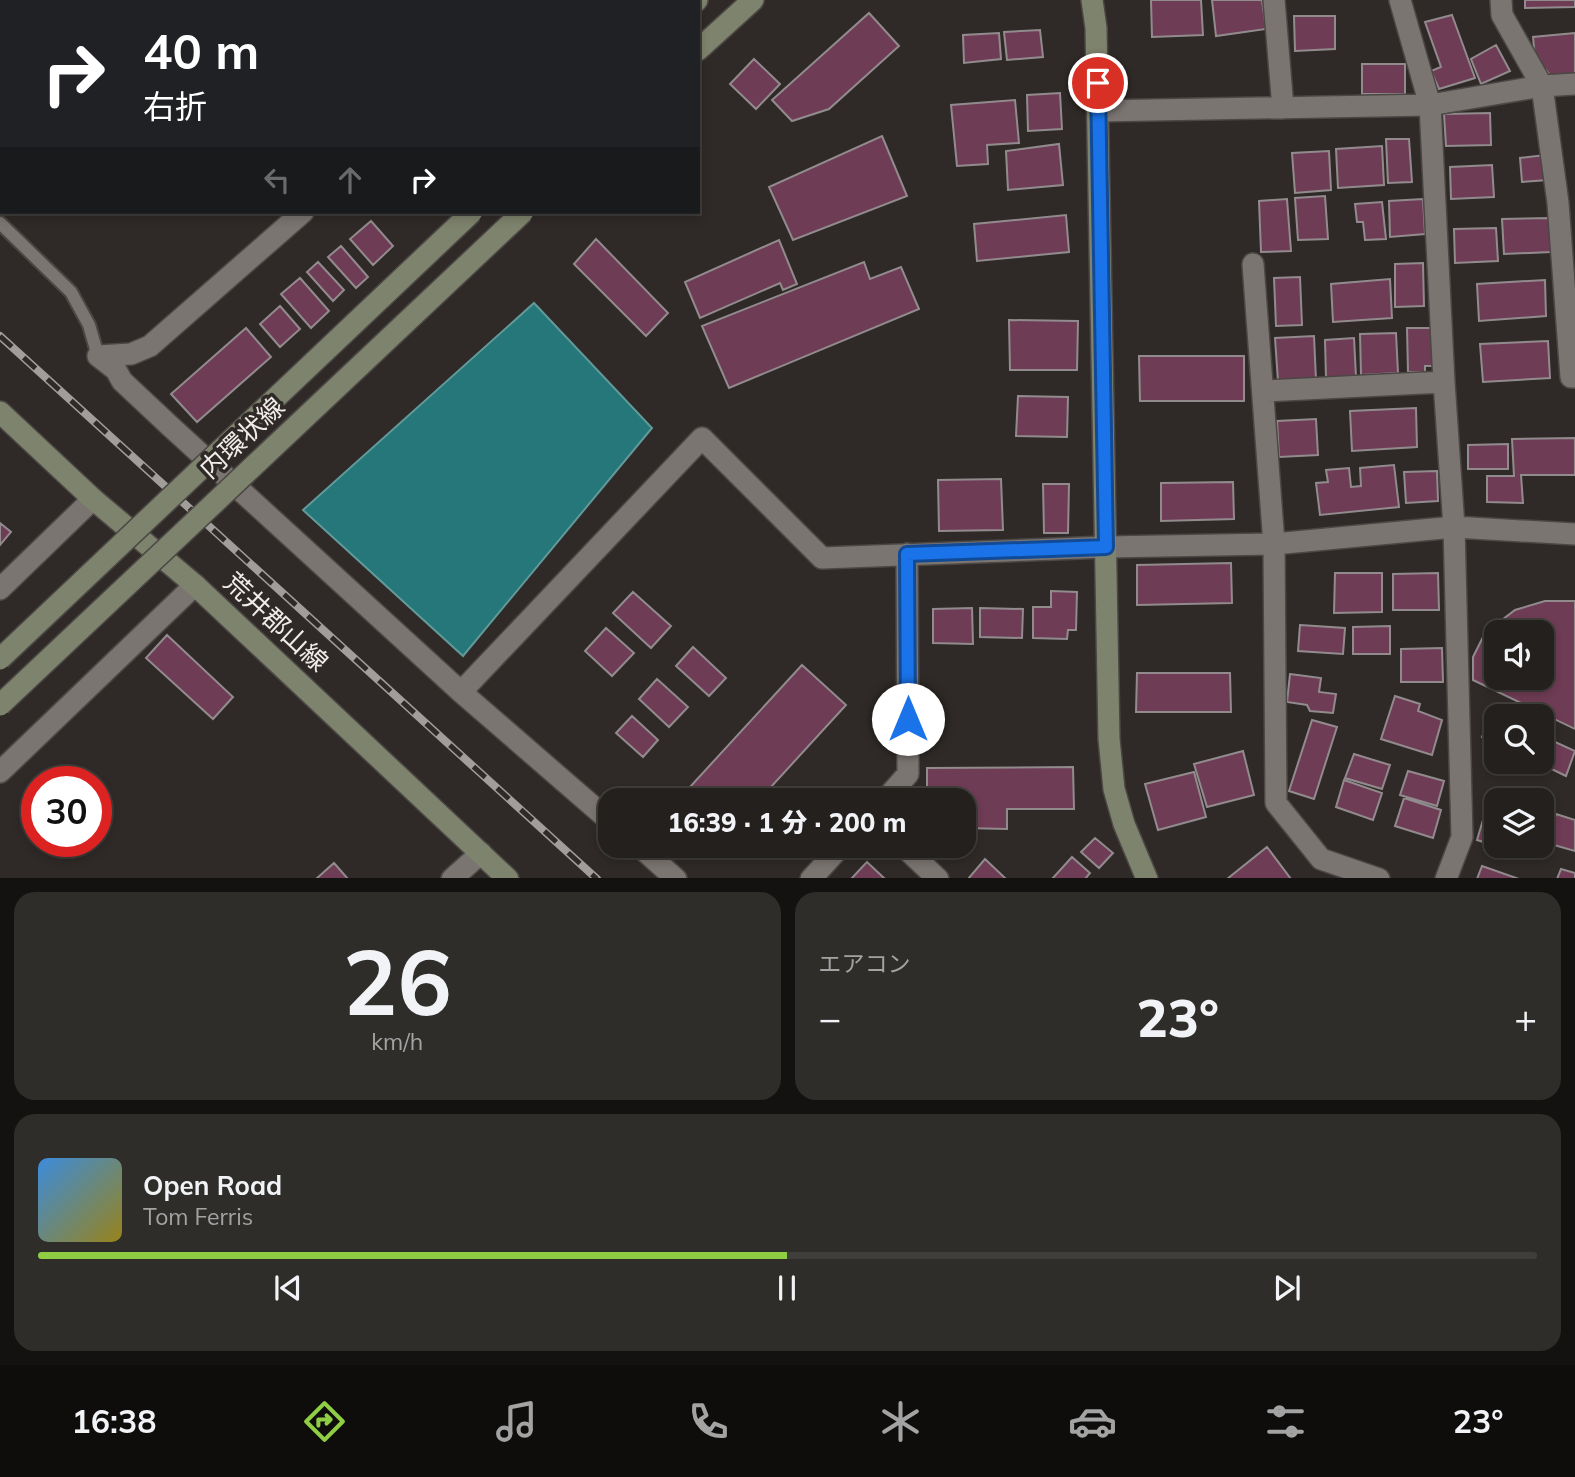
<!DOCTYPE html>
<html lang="ja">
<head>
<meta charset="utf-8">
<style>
  body { margin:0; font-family:Mulish,"Noto Sans JP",sans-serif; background:#2f2d2a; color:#f1f3f6; height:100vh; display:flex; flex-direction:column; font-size:26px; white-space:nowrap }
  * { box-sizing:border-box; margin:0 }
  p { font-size:23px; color:#a3a3a4 }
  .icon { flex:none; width:38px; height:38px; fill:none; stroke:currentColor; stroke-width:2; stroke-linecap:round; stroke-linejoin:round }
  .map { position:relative; height:878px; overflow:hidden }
  .sheet { display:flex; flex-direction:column; gap:14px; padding:14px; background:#131210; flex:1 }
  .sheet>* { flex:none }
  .top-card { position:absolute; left:0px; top:0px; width:700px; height:214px; box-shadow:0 4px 10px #0003,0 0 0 2px #403e3b; background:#202124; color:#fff; overflow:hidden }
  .fabs { position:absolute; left:1484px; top:620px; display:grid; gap:14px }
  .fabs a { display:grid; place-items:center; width:70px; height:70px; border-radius:14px; background:#23201d; box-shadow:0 4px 10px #0003,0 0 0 2px #403e3b; font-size:35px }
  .speed { position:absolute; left:21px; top:766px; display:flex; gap:14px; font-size:35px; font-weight:700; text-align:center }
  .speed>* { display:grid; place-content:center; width:91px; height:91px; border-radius:50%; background:#23201d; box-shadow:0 4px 10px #0003,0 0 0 2px #403e3b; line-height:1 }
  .speed .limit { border:10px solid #d22; background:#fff; color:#111 }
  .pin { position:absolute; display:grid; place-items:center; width:60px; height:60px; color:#fff; margin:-30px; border:4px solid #fff; border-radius:50%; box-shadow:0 2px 7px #0007 }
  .me { position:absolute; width:77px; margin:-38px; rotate:0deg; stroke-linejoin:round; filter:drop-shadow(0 0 5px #0008) }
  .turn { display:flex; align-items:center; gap:24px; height:147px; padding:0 28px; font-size:32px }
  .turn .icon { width:91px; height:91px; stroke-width:2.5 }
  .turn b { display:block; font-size:49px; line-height:60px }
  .lanes { display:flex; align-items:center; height:66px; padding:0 28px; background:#0003; justify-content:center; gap:35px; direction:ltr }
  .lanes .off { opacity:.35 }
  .big { font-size:52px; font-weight:800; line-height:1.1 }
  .sheet .widget { flex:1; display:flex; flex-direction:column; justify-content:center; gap:10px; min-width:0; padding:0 24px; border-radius:21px; background:#2f2d2a }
  .sheet .dial { align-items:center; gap:0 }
  .dial b { font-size:91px; line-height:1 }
  .song { display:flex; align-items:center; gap:21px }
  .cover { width:84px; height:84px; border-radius:10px; background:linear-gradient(135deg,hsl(210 70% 55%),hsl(50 70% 35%)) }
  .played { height:7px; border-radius:4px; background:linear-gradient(90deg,#8fcd42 50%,#403e3b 50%) }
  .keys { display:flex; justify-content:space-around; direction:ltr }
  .heat { display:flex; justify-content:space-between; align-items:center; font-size:38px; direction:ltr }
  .sheet .tiles { flex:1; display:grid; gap:14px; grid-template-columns:1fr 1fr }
  .widget:last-child { grid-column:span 2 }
  .trip { position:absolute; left:598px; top:788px; width:378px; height:70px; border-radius:21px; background:#23201d; box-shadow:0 4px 10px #0003,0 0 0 2px #403e3b; font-weight:800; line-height:70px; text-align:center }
  .tabs { display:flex; height:112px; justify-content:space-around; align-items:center; background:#0e0d0c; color:#a3a3a4 }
  .tabs .icon { width:49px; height:49px }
  .tabs .on { color:#8fcd42 }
  .tabs b { font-size:32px; color:#f1f3f6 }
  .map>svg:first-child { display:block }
  .water { fill:#25777a; stroke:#629a9b; stroke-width:2 }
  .building { fill:#6e3c54; stroke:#928b8e; stroke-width:2; fill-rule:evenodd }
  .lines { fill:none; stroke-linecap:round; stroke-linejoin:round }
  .lane-casing { stroke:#4b4744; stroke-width:16 }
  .street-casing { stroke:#4b4744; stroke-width:24 }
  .secondary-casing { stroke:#4b4744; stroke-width:24 }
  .lane { stroke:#7b7571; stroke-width:12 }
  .street { stroke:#7b7571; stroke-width:21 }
  .secondary { stroke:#7e836d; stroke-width:21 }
  .rail-casing { stroke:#a09d9a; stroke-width:8 }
  .rail { stroke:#2f2a27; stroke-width:5; stroke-dasharray:16; stroke-linecap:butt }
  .secondary-bridge-casing { stroke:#4b4744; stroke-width:24; stroke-linecap:butt }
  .secondary-bridge { stroke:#7e836d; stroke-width:21 }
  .route-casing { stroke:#114b97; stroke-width:18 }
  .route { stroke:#1a73e8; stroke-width:12 }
  .labels { text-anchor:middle; stroke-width:7; stroke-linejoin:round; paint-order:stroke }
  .street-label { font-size:26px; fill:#efece9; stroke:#2f2a27 }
</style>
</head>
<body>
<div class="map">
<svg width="1575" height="879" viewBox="0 0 1575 879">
  <rect width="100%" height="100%" fill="#2f2a27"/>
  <!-- water -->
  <path class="water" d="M534,303L652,428L463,656L303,510Z"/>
  <!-- building -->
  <path class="building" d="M1151,0H1201L1203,35L1152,37Z
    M1212,0H1262L1266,29L1216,36Z
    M1525,0H1575V7L1525,8Z
    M869,13L899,46L829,109L792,121L772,100Z
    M1452,15L1475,78L1439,89L1431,71L1441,67L1425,22Z
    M1294,16H1335V49L1295,51Z
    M1040,30L1043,57L1007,60L1004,32Z
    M999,33L1001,59L964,63L963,35Z
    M1575,33V77L1552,78L1546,70L1536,69L1533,37Z
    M1496,45L1510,71L1481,84L1471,59Z
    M754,59L780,84L756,109L730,84Z
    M1362,64H1405V94H1362Z
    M1060,93L1062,129L1028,131L1027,95Z
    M1015,100L1019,143L987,145L988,164L957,166L951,105Z
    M1490,113L1491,145L1446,146L1444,114Z
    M882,136L907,196L793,240L769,187Z
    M1386,139H1409L1412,182L1388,183Z
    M1059,144L1063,185L1008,190L1006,151Z
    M1382,146L1384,185L1338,188L1336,149Z
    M1329,151L1331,190L1295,193L1292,153Z
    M1545,155L1548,180L1522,182L1520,158Z
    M1492,165L1494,197L1451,199L1450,167Z
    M1325,196L1328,239L1298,240L1295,198Z
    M1287,199L1291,251L1261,252L1259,201Z
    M1423,199L1425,234L1390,237L1389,201Z
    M1382,202L1386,239L1365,240L1363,222H1357L1355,204Z
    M1066,215L1069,252L977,261L974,224Z
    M1550,218L1551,252L1504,254L1502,219Z
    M371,221L393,246L373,265L350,239Z
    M1496,228L1498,261L1455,263L1454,229Z
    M596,239L668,313L646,336L574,264Z
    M779,240L797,284L783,290L780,283L700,318L685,282Z
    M341,246L368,277L356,288L328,257Z
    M318,262L344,290L333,301L307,272Z
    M864,262L870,279L901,267L919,309L729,388L702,326Z
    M1423,263L1424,306L1395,307V264Z
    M1300,277L1302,325L1276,326L1274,278Z
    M300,278L329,311L311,328L281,294Z
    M1390,279L1392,318L1333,322L1331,284Z
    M1545,280L1546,316L1479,321L1477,284Z
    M280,306L300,329L280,347L260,324Z
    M1009,320L1078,321L1077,370H1010Z
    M246,328L271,357L197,422L171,394Z
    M1407,328H1431L1434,366H1425V372H1408Z
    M1396,333L1398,373L1361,375L1360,334Z
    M1314,336L1316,380L1278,381L1275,338Z
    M1354,338L1356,377L1326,378L1325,340Z
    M1548,341L1550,378L1483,382L1480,344Z
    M1139,356H1244V401H1140Z
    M1018,396L1068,397L1067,437L1016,436Z
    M1416,408L1417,447L1352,451L1350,411Z
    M1316,419L1318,455L1279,457L1277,421Z
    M1575,438V475H1521L1523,503L1487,502V476H1514L1512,439Z
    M1508,444V469H1468V445Z
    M1394,465L1399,507L1320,515L1316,483L1328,482L1326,470L1349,468L1351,487L1361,486L1360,468Z
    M1437,471L1438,501L1406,503L1404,472Z
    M1001,479L1003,530L939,531L938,480Z
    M1233,482L1234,519L1161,521V483Z
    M1043,484H1069L1068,533H1044Z
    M0,523L11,532L0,545Z
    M1231,563L1232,603L1137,605V565Z
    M1335,573H1382V612L1334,613Z
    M1438,573L1439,610H1393V574Z
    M1051,591L1077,592L1076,630H1068L1067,639L1033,638V607H1051Z
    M633,592L671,626L651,648L613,613Z
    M1545,601H1575V729L1473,680V657L1485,633L1515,610ZM1496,632H1542V677H1496Z
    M972,608L973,644L933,643V609Z
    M980,608L1023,609L1022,638L980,637Z
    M1300,625L1345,628L1343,654L1298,651Z
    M1390,626V654H1353V627Z
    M606,628L634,653L612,676L585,651Z
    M167,635L233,697L213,719L146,658Z
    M693,647L726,678L709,696L676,666Z
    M1442,648L1443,682H1401V649Z
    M802,665L846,705L759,800H678Z
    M1137,673H1230L1231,712H1136Z
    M1290,674L1321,678L1319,692L1336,694L1333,713L1310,711L1307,705L1287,702Z
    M657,679L688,707L669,727L639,699Z
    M1395,696L1420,704L1418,711L1442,720L1432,755L1381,739Z
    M1493,713L1499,716H1496V743L1482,737Z
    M632,716L658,740L643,757L616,733Z
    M1312,720L1337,727L1314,799L1289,791Z
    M1542,736L1575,751L1566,776L1535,761H1542Z
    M1243,751L1254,795L1207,807L1194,764Z
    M1354,754L1390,765L1382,789L1345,778Z
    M1073,767L1074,809H1007V829L964,828V800H927V768Z
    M1408,771L1444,781L1437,806L1400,795Z
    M1194,772L1206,817L1158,830L1145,784Z
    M1344,780L1382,793L1373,820L1336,807Z
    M1404,798L1441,810L1433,838L1395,826Z
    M1488,803L1496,806V845H1535L1532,857L1477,840Z
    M1556,814L1575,820V851L1547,843Z
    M1095,838L1113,853L1099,868L1081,852Z
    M1267,847L1291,879H1227Z
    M1072,857L1090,873L1085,879H1052Z
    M985,859L1006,879H968Z
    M867,862L885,879H851Z
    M334,863L348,879H316Z
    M1482,866L1519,879H1477Z
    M1561,869L1575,873V879H1557Z"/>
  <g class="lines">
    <defs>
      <path id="lane" d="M267,0V2
        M579,0V2
        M0,223L71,292L89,325L98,356"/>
      <path id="street" d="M1274,0L1283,108
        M1400,0L1430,105L1444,382L1454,527L1462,837L1446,879
        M1501,0L1502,15L1542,86L1558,203L1571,377H1575
        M1098,111L1430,105L1542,86L1575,84
        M1253,264L1274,544L1276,803L1321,859L1379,879
        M98,356L116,370L122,381L170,426L461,692
        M98,356L131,354L150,346L303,212
        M1263,391L1444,382
        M0,589L93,499
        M0,772L195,585
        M885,800L908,774L907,554
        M611,822L461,692L702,438L822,558L1106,547L1274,544L1454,527L1575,534
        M638,845L676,879
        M902,845L938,879
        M452,879L481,853
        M811,879L842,845"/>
      <path id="secondary" d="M1092,0L1096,28L1109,739L1114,789L1124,824L1147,879
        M695,2L697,0
        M698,50L753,0
        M0,412L93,499L195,585L508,879"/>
    </defs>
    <!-- lane casing -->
    <use href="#lane" class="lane-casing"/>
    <!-- street casing -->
    <use href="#street" class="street-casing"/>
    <!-- secondary casing -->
    <use href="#secondary" class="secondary-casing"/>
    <!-- lane -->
    <use href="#lane" class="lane"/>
    <!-- street -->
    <use href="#street" class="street"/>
    <!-- secondary -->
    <use href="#secondary" class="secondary"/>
    <defs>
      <path id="rail" d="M0,336L597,879"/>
    </defs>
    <!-- rail casing -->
    <use href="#rail" class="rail-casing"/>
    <!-- rail -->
    <use href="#rail" class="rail"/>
    <defs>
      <path id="secondary-bridge" d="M0,659L472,212
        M0,705L523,212"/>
    </defs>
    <!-- secondary-bridge casing -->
    <use href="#secondary-bridge" class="secondary-bridge-casing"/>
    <!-- secondary-bridge -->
    <use href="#secondary-bridge" class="secondary-bridge"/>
  </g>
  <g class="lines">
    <defs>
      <path id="route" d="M908,719L907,554L1106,547L1098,83"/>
    </defs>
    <!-- route casing -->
    <use href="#route" class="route-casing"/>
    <!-- route -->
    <use href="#route" class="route"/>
  </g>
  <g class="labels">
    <!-- street labels -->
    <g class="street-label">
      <text transform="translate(242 438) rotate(-43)" y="9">内環状線</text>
      <text transform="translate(276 622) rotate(43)" y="9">荒井郡山線</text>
    </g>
  </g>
</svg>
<div class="fabs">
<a><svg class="icon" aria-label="sound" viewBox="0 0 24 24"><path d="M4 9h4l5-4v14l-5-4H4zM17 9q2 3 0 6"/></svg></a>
<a><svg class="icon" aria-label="search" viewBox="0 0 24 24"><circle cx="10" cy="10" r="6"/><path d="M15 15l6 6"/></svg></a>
<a><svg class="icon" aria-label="layers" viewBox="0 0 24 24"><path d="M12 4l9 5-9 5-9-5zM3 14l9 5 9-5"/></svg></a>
</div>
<div class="speed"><div class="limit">30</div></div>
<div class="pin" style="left:1098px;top:83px;background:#d93025"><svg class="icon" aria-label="arrive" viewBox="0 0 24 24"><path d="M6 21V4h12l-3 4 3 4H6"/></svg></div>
<svg class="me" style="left:908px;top:719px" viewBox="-20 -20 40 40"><circle r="19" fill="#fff"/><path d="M0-13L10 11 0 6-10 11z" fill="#1a73e8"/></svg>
<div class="trip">16:39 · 1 分 · 200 m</div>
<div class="top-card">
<div class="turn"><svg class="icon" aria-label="right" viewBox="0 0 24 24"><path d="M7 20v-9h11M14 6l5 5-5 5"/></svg><div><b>40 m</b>右折</div></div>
<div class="lanes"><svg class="icon off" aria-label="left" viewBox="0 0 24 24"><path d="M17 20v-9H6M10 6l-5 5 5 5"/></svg><svg class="icon off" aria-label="ahead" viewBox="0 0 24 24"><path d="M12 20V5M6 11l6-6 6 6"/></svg><svg class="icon" aria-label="right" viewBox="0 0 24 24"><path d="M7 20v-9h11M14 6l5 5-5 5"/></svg></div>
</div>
</div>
<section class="sheet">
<div class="tiles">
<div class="widget dial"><b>26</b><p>km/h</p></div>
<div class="widget"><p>エアコン</p>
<div class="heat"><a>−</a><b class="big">23°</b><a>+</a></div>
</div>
<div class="widget">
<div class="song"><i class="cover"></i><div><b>Open Road</b><p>Tom Ferris</p></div></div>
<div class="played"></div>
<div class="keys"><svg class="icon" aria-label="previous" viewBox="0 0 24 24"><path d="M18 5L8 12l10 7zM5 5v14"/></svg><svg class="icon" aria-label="pause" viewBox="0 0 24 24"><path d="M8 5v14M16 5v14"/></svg><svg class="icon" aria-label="next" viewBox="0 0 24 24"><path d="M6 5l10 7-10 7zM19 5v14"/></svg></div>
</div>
</div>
</section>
<nav class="tabs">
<b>16:38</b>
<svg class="icon on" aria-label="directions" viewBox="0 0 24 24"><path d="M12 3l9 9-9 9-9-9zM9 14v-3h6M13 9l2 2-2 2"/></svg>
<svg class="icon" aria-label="music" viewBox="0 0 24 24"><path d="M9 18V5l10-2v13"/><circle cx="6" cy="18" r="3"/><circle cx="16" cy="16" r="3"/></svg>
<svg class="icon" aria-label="phone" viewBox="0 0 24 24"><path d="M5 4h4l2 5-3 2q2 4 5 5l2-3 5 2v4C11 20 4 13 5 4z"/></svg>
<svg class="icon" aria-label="climate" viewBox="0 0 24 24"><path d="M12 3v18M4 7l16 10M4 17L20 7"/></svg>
<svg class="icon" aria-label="car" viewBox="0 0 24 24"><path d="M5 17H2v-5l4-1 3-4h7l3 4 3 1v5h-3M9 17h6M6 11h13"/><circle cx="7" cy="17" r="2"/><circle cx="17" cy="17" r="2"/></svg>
<svg class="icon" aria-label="filters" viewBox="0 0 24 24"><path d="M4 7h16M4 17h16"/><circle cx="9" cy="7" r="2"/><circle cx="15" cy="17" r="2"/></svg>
<b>23°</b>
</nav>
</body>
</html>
